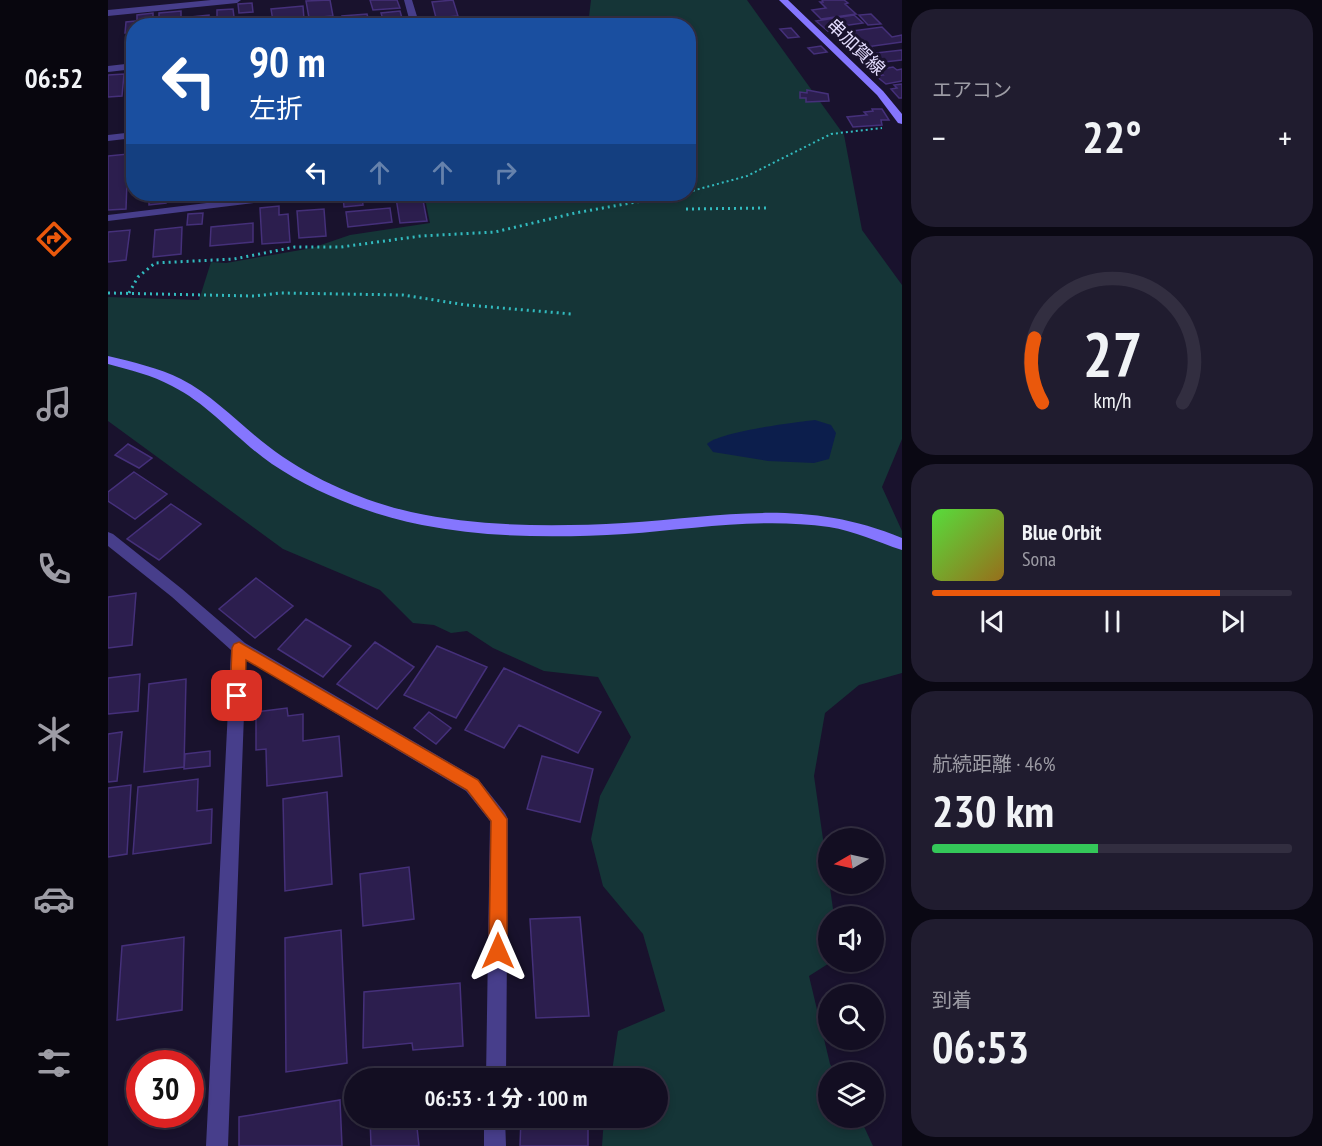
<!DOCTYPE html>
<html lang="ja">
<head>
<meta charset="utf-8">
<style>
  body { margin:0; font-family:"PT Sans Narrow","Noto Sans JP",sans-serif; background:#201c2f; color:#f1f3f6; height:100vh; display:flex; flex-direction:column; font-size:22px; white-space:nowrap }
  * { box-sizing:border-box; margin:0 }
  p { font-size:20px; color:#9d9ca5 }
  .icon { flex:none; width:33px; height:33px; fill:none; stroke:currentColor; stroke-width:2; stroke-linecap:round; stroke-linejoin:round }
  .map { position:relative; flex:1; overflow:hidden }
  .sheet { display:flex; flex-direction:column; gap:9px; padding:9px; background:#0a0813; width:420px }
  .sheet>* { flex:none }
  .banner { position:absolute; left:18px; top:18px; width:570px; height:183px; border-radius:24px; box-shadow:0 3px 9px #0003,0 0 0 2px #322e40; background:#1a4fa0; color:#fff; overflow:hidden }
  .needle { width:39px; rotate:261deg }
  .buttons { position:absolute; left:710px; top:828px; display:grid; gap:12px }
  .buttons a { display:grid; place-items:center; width:66px; height:66px; border-radius:50%; background:#130e22; box-shadow:0 3px 9px #0003,0 0 0 2px #322e40; font-size:30px }
  .speed { position:absolute; left:18px; top:1050px; display:flex; gap:12px; font-size:30px; font-weight:700; text-align:center }
  .speed>* { display:grid; place-content:center; width:78px; height:78px; border-radius:50%; background:#130e22; box-shadow:0 3px 9px #0003,0 0 0 2px #322e40; line-height:1 }
  .speed .limit { border:9px solid #d22; background:#fff; color:#111 }
  .pin { position:absolute; display:grid; place-items:center; width:51px; height:51px; color:#fff; margin:-26px; border-radius:12px; box-shadow:0 3px 9px #0006 }
  .me { position:absolute; width:66px; margin:-33px; rotate:0deg; stroke-linejoin:round; filter:drop-shadow(0 0 4px #0008) }
  .turn { display:flex; align-items:center; gap:21px; height:126px; padding:0 24px; font-size:27px }
  .turn .icon { width:78px; height:78px; stroke-width:2.5 }
  .turn b { display:block; font-size:42px; line-height:51px }
  .lanes { display:flex; align-items:center; height:57px; padding:0 24px; background:#0003; justify-content:center; gap:30px; direction:ltr }
  .lanes .off { opacity:.35 }
  .big { font-size:45px; font-weight:800; line-height:1.1 }
  .sheet .tile { flex:1; display:flex; flex-direction:column; justify-content:center; gap:9px; min-width:0; padding:0 21px; border-radius:24px; background:#201c2f }
  .sheet .dial { align-items:center; gap:0 }
  .dial svg { height:156px; overflow:visible; fill:none; stroke:#322e40; stroke-width:7; stroke-linecap:round; text-anchor:middle }
  .dial text { fill:#f1f3f6; stroke:none }
  .song { display:flex; align-items:center; gap:18px }
  .cover { width:72px; height:72px; border-radius:9px; background:linear-gradient(135deg,hsl(110 70% 55%),hsl(40 70% 35%)) }
  .played { height:6px; border-radius:3px; background:linear-gradient(90deg,#ea580c 80%,#322e40 80%) }
  .keys { display:flex; justify-content:space-around; direction:ltr }
  .heat { display:flex; justify-content:space-between; align-items:center; font-size:33px; direction:ltr }
  .charge { height:9px; border-radius:4px; background:linear-gradient(90deg,#34c759 46%,#322e40 0) }
  .trip { position:absolute; left:236px; top:1068px; width:324px; height:60px; border-radius:30px; background:#130e22; box-shadow:0 3px 9px #0003,0 0 0 2px #322e40; font-weight:800; line-height:60px; text-align:center }
  main { display:flex; flex:1; min-height:0 }
  .menu { display:flex; flex-direction:column; width:108px; justify-content:space-around; align-items:center; background:#08060e; color:#9d9ca5 }
  .menu .icon { width:42px; height:42px }
  .menu .selected { color:#ea580c }
  .menu b { font-size:27px; color:#f1f3f6 }
  .map>svg:first-child { display:block }
  .green { fill:#153537 }
  .water { fill:#0c1e4c }
  .building { fill:#2c1e4e; stroke:#45307a; stroke-width:1.5 }
  .lines { fill:none; stroke-linecap:round; stroke-linejoin:round }
  .path-far1 { stroke:#32bbbf; stroke-width:2; stroke-dasharray:2 3; stroke-linecap:butt }
  .path { stroke:#32bbbf; stroke-width:3; stroke-dasharray:2 4; stroke-linecap:butt }
  .street { fill:#473e8b; fill-rule:evenodd }
  .secondary { fill:#8576fe; fill-rule:evenodd }
  .route { fill:#ea580c; stroke:#983908; stroke-width:1.5 }
  .labels { text-anchor:middle; stroke-width:6; stroke-linejoin:round; paint-order:stroke }
  .far-street-label { font-size:18px; fill:#e5deff; stroke:#19122d }
</style>
</head>
<body>
<main>
<nav class="menu">
<b>06:52</b>
<svg class="icon selected" aria-label="directions" viewBox="0 0 24 24"><path d="M12 3l9 9-9 9-9-9zM9 14v-3h6M13 9l2 2-2 2"/></svg>
<svg class="icon" aria-label="music" viewBox="0 0 24 24"><path d="M9 18V5l10-2v13"/><circle cx="6" cy="18" r="3"/><circle cx="16" cy="16" r="3"/></svg>
<svg class="icon" aria-label="phone" viewBox="0 0 24 24"><path d="M5 4h4l2 5-3 2q2 4 5 5l2-3 5 2v4C11 20 4 13 5 4z"/></svg>
<svg class="icon" aria-label="climate" viewBox="0 0 24 24"><path d="M12 3v18M4 7l16 10M4 17L20 7"/></svg>
<svg class="icon" aria-label="car" viewBox="0 0 24 24"><path d="M5 17H2v-5l4-1 3-4h7l3 4 3 1v5h-3M9 17h6M6 11h13"/><circle cx="7" cy="17" r="2"/><circle cx="17" cy="17" r="2"/></svg>
<svg class="icon" aria-label="filters" viewBox="0 0 24 24"><path d="M4 7h16M4 17h16"/><circle cx="9" cy="7" r="2"/><circle cx="15" cy="17" r="2"/></svg>
</nav>
<div class="map">
<svg width="794" height="1146" viewBox="0 0 794 1146">
  <rect width="100%" height="100%" fill="#19122d"/>
  <!-- green -->
  <path class="green" d="M483,0H639L736,135L754,230L794,285V439L774,487L794,531V673L751,685L717,713L706,776L726,916H720V962H723L701,976L722,1064L727,1072H720V1118H752L765,1146H494L496,1118H549V1078H503L510,1031L557,1011L535,934L495,886L483,839L492,796L523,737L490,677L436,671L385,648L359,631L343,633L326,625L305,623L272,590L175,549L0,421V297L91,300L103,262L118,263L204,248L242,235L322,223L316,194H580V26L480,25Z"/>
  <!-- water -->
  <path class="water" d="M707,420L723,425L728,433L721,459L706,463L660,461L605,452L599,444C610,432 688,422 707,420Z"/>
  <!-- building -->
  <path class="building" d="M222,0L225,16L201,18L198,1Z
    M262,0H289L292,8L265,10Z
    M345,0L350,16L328,18L324,2Z
    M714,0H736L740,3L737,4L748,14L713,19L704,10L718,8L712,2H715Z
    M144,3L145,12L131,13L130,4Z
    M195,6L196,19L165,21L163,9Z
    M125,9L127,25L109,26V10Z
    M73,11V26H51V13Z
    M292,11L296,25L277,26L273,13Z
    M45,13V18L29,20V15Z
    M259,14L262,26H236L234,16Z
    M763,14L773,24L760,25L751,15Z
    M101,15V26H83V17Z
    M746,15L755,23L734,26L739,31L722,33L708,21Z
    M214,19L215,26H192V21Z
    M38,20V26H26V33H17L18,22Z
    M774,27L784,37L794,35V42L744,49L740,45L755,43L744,31Z
    M683,28L691,37L680,38L672,29Z
    M22,36H26V56H21Z
    M713,46L719,52L706,54L700,48Z
    M764,48L768,53L794,50V60L776,62L780,66L761,68L744,50Z
    M785,67L789,70L794,69V81L778,84L768,76L775,75L769,70Z
    M16,74L14,96L0,97V75Z
    M794,84V98H791L783,89L789,88L786,85Z
    M699,90L720,94L721,101L698,102V98H692V92L699,93Z
    M21,99H26V126L19,127Z
    M764,109H774L781,120H773L774,125L745,127L739,117L759,115L756,112L765,111Z
    M20,154L18,209L0,210V156Z
    M94,194H122V195L94,198Z
    M314,195L319,221L292,223L288,198Z
    M58,196V203L41,205V198Z
    M254,196L255,205L236,207L235,197Z
    M171,206V215L180,214L182,242L154,244L152,208Z
    M282,208L284,222L240,227L238,212Z
    M216,209L218,236L191,238L189,211Z
    M95,213L94,224L79,225L80,214Z
    M145,223V242L102,246L103,227Z
    M74,227L73,254L45,257L47,230Z
    M22,230L18,260L0,262V232Z
    M20,444L44,458L31,468L7,455Z
    M26,472L59,494L27,519L0,501V492Z
    M63,504L93,524L51,560L19,539Z
    M148,578L185,606L147,638L111,609Z
    M28,593L24,645L0,648V597Z
    M198,619L243,646L215,677L170,649Z
    M267,642L306,667L269,709L229,684Z
    M329,646L379,667L348,718L296,695Z
    M396,668L493,712L470,753L411,725L396,748L357,730Z
    M32,674L30,711L0,714V678Z
    M78,679L76,767L36,772L41,684Z
    M179,708L180,716L195,714V741L231,736L234,776L159,786L158,749L148,750V712Z
    M321,712L343,728L328,744L306,728Z
    M14,732L9,781L0,782V734Z
    M102,751V766L76,769L77,754Z
    M434,756L485,769L472,822L419,809Z
    M90,779L89,811L104,809L103,843L25,854L30,787Z
    M23,785L19,854L0,857V788Z
    M219,792L224,884L177,891L175,799Z
    M301,867L306,919L255,926L252,874Z
    M472,917L481,1016L428,1018L422,919Z
    M233,930L239,1063L178,1072L177,938Z
    M76,937L74,1010L9,1020L14,946Z
    M352,983L355,1046L305,1050L304,1043L255,1048L256,992Z
    M362,1073L363,1078H330Z
    M232,1100L234,1146H131V1117Z
    M262,1118H308L311,1146H263Z
    M413,1118H480V1146H412Z"/>
  <g class="lines">
    <!-- path-far1 -->
    <path class="path-far1" d="M580,192L639,176L723,134L774,128
      M548,199L575,194"/>
    <!-- path -->
    <path class="path" d="M578,209L658,208
      M0,293L146,296L173,293L295,295L358,305L464,314
      M21,293L30,277L47,263L126,259L187,247H233L313,236L387,232L467,213L556,197"/>
    <!-- street -->
    <path class="street" d="M103,0H133L129,3L0,16V10Z
      M296,0H304L312,26H303Z
      M26,63V69L0,72V66Z
      M26,132V138L0,141V135Z
      M173,194H200L195,197L0,221V215Z
      M0,532L5,534L74,589L137,643L370,779L397,813L400,819L398,1078H378L382,821L358,791L138,660L120,1146H98L123,650L64,597L0,546Z
      M376,1118H397L398,1146H376Z"/>
    <!-- secondary -->
    <path class="secondary" d="M671,0H680L775,91L794,114V124L790,123L769,95Z
      M0,356C25,362 51,368 73,379C106,396 131,424 160,446C200,477 254,501 303,512C373,527 446,527 516,523C617,516 697,498 794,538V550C769,542 747,531 721,527C653,517 585,529 517,534C450,538 380,538 314,525C263,515 207,493 164,464C129,440 102,405 64,386C44,375 22,370 0,364Z"/>
  </g>
  <!-- route -->
  <path class="route" d="M131,642L370,780L399,819V951L396,957L390,960L384,957L381,951L383,821L359,790L138,660L137,696L134,700L129,702L124,700L122,696L124,648L126,644Z"/>
  <g class="labels">
    <!-- far-street labels -->
    <g class="far-street-label">
      <text transform="translate(748 47) rotate(44)" y="6">串加賀線</text>
    </g>
  </g>
</svg>
<div class="buttons">
<a><svg class="needle" viewBox="-14 -14 28 28"><path d="M0-13l5 13h-10z" fill="#e53935"/><path d="M0 13l5-13h-10z" fill="#9d9ca5"/></svg></a>
<a><svg class="icon" aria-label="sound" viewBox="0 0 24 24"><path d="M4 9h4l5-4v14l-5-4H4zM17 9q2 3 0 6"/></svg></a>
<a><svg class="icon" aria-label="search" viewBox="0 0 24 24"><circle cx="10" cy="10" r="6"/><path d="M15 15l6 6"/></svg></a>
<a><svg class="icon" aria-label="layers" viewBox="0 0 24 24"><path d="M12 4l9 5-9 5-9-5zM3 14l9 5 9-5"/></svg></a>
</div>
<div class="speed"><div class="limit">30</div></div>
<div class="pin" style="left:129px;top:696px;background:#d93025"><svg class="icon" aria-label="arrive" viewBox="0 0 24 24"><path d="M6 21V4h12l-3 4 3 4H6"/></svg></div>
<svg class="me" style="left:390px;top:951px" viewBox="-20 -20 40 40"><path d="M0-17L14 15 0 8-14 15z" fill="#ea580c" stroke="#fff" stroke-width="4"/></svg>
<div class="trip">06:53 · 1 分 · 100 m</div>
<div class="banner">
<div class="turn"><svg class="icon" aria-label="left" viewBox="0 0 24 24"><path d="M17 20v-9H6M10 6l-5 5 5 5"/></svg><div><b>90 m</b>左折</div></div>
<div class="lanes"><svg class="icon" aria-label="left" viewBox="0 0 24 24"><path d="M17 20v-9H6M10 6l-5 5 5 5"/></svg><svg class="icon off" aria-label="ahead" viewBox="0 0 24 24"><path d="M12 20V5M6 11l6-6 6 6"/></svg><svg class="icon off" aria-label="ahead" viewBox="0 0 24 24"><path d="M12 20V5M6 11l6-6 6 6"/></svg><svg class="icon off" aria-label="right" viewBox="0 0 24 24"><path d="M7 20v-9h11M14 6l5 5-5 5"/></svg></div>
</div>
</div>
<section class="sheet">
<div class="tile"><p>エアコン</p>
<div class="heat"><a>−</a><b class="big">22°</b><a>+</a></div>
</div>
<div class="tile dial"><svg viewBox="0 0 100 80">
<path d="M14 69A42 42 0 1 1 86 69"/>
<path d="M14 69A42 42 0 0 1 10 36" stroke="#ea580c"/>
<text x="50" y="56" font-size="32" font-weight="700">27</text>
<text x="50" y="72" font-size="11">km/h</text>
</svg></div>
<div class="tile">
<div class="song"><i class="cover"></i><div><b>Blue Orbit</b><p>Sona</p></div></div>
<div class="played"></div>
<div class="keys"><svg class="icon" aria-label="previous" viewBox="0 0 24 24"><path d="M18 5L8 12l10 7zM5 5v14"/></svg><svg class="icon" aria-label="pause" viewBox="0 0 24 24"><path d="M8 5v14M16 5v14"/></svg><svg class="icon" aria-label="next" viewBox="0 0 24 24"><path d="M6 5l10 7-10 7zM19 5v14"/></svg></div>
</div>
<div class="tile"><p>航続距離 · 46%</p><b class="big">230 km</b><div class="charge"></div></div>
<div class="tile"><p>到着</p><b class="big">06:53</b></div>
</section>
</main>
</body>
</html>
